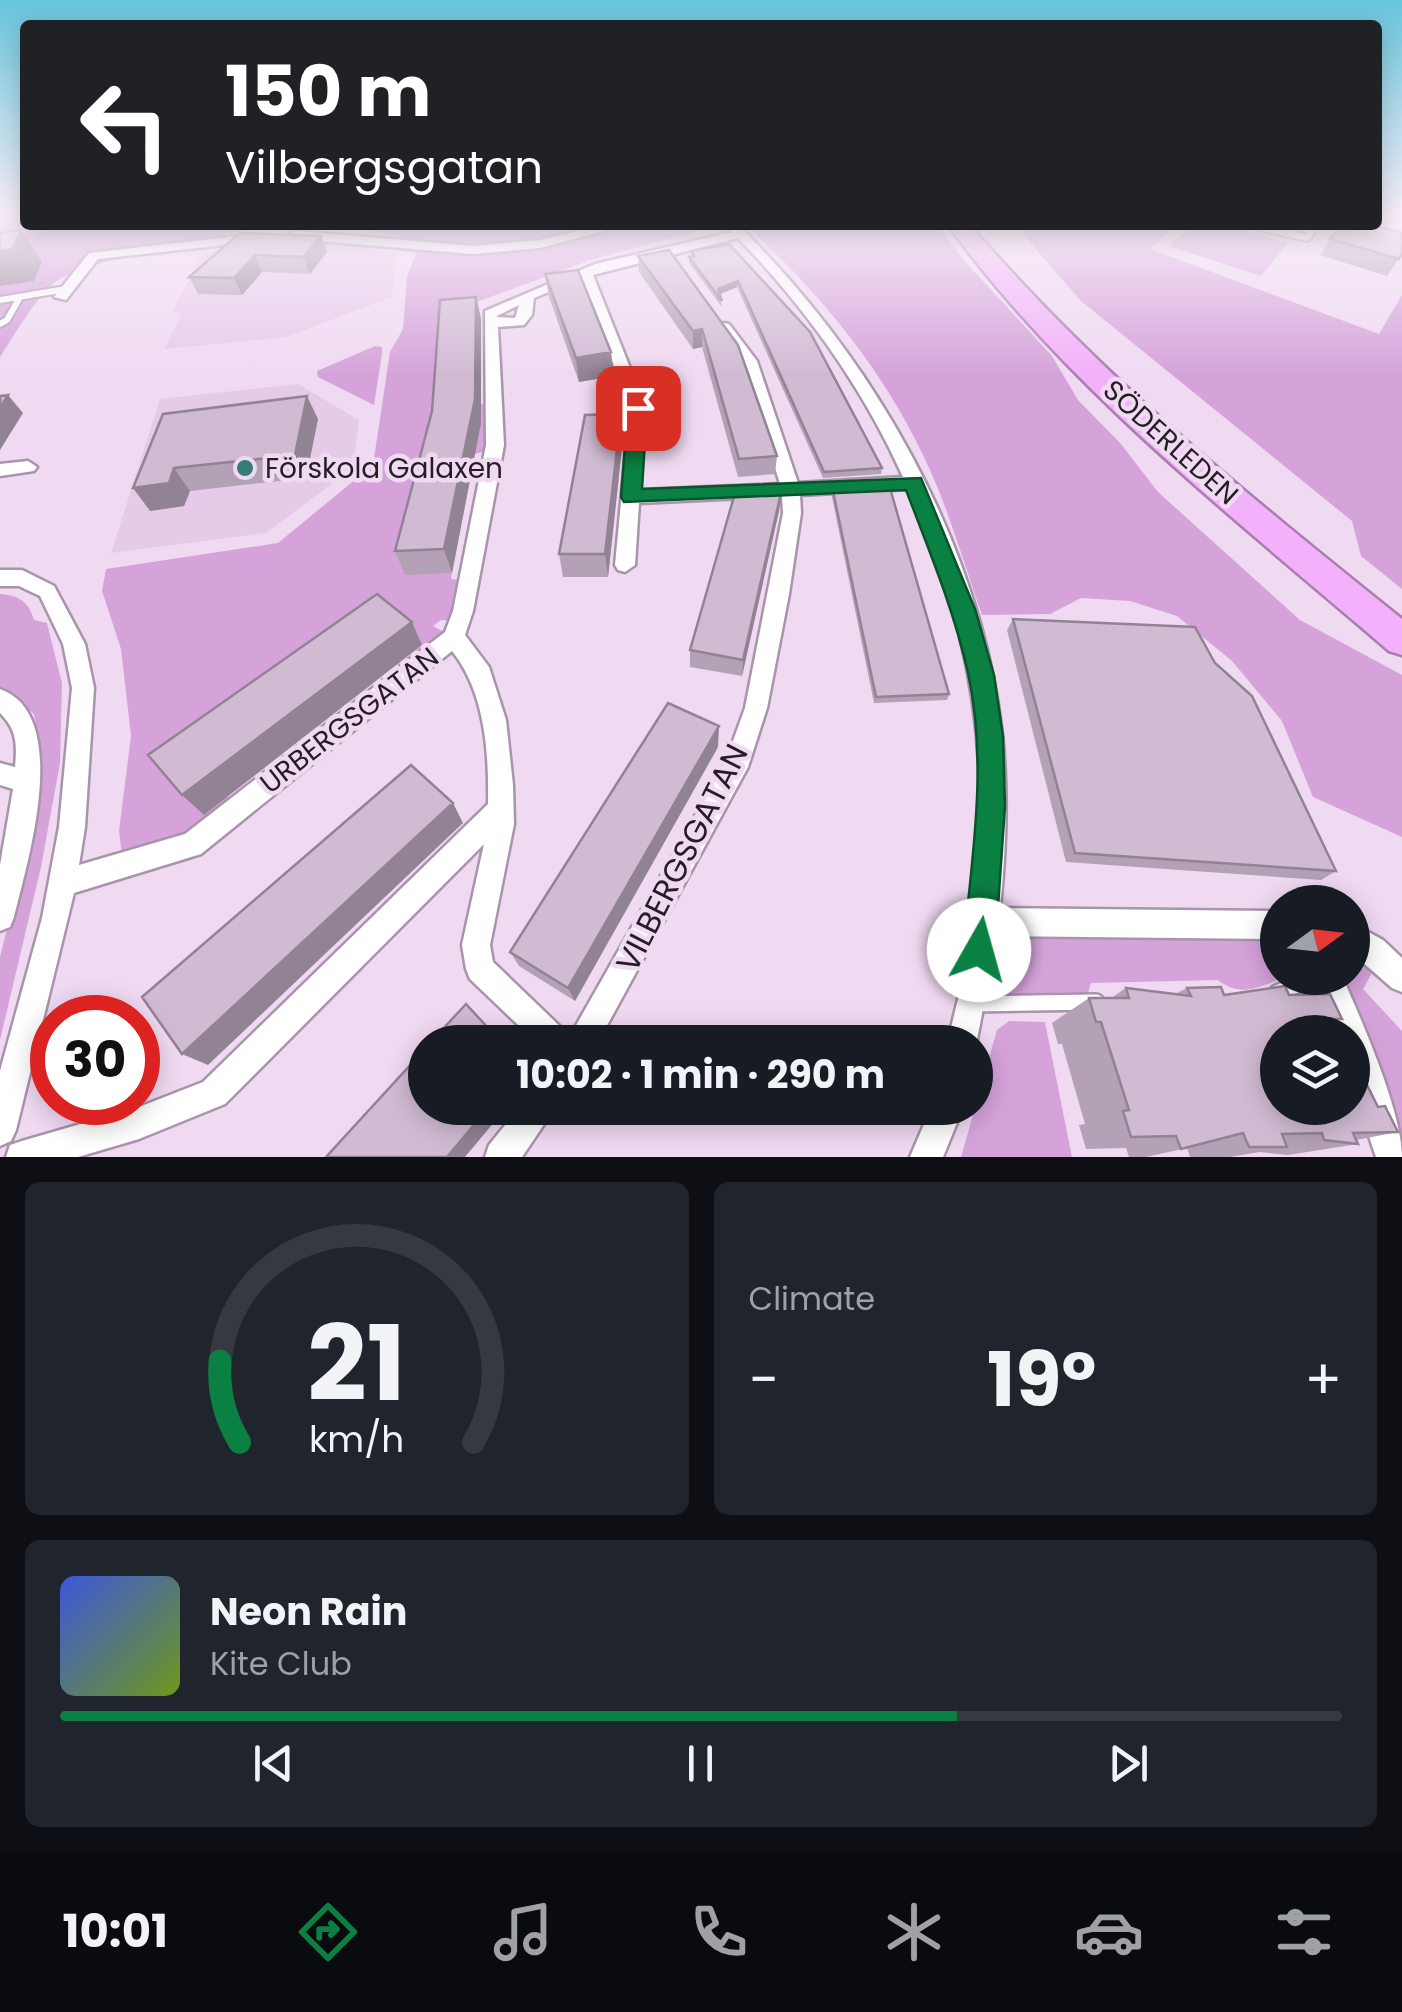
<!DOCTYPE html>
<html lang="en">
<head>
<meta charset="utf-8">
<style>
  body { margin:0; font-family:Poppins,sans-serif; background:#20242c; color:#f1f3f6; height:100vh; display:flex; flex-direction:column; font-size:38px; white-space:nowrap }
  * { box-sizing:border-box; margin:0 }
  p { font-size:32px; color:#9ea1a6 }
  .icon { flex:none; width:55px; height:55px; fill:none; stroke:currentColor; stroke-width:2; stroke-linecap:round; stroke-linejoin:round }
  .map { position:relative; height:1157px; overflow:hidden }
  .drawer { display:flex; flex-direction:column; gap:25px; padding:25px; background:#0d0f14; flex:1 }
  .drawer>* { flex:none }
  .hud { position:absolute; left:20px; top:20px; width:1362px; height:210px; border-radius:10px; box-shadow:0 5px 25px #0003; background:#202124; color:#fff; overflow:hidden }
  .needle { width:65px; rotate:75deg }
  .fabs { position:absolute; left:1260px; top:885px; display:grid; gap:20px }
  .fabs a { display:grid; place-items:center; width:110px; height:110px; border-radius:50%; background:#171b24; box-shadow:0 5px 25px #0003; font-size:50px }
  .speed { position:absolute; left:30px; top:995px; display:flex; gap:20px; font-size:50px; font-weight:700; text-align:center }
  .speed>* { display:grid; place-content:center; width:130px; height:130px; border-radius:50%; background:#171b24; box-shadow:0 5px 25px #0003; line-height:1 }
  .speed .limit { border:15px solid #d22; background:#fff; color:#111 }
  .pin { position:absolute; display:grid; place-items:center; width:85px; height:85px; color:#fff; margin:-42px; border-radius:20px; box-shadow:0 5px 15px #0006 }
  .me { position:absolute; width:110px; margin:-55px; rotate:7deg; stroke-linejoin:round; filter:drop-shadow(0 0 8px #0008) }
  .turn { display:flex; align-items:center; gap:35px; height:210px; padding:0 40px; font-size:45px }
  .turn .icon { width:130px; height:130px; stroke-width:2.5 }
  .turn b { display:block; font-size:70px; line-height:85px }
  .big { font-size:75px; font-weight:700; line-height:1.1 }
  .drawer .widget { flex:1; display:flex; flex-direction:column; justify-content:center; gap:15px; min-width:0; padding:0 35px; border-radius:15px; background:#20242c }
  .drawer .dial { align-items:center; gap:0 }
  .dial svg { height:260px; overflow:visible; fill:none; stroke:#363941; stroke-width:7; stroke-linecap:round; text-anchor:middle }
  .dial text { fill:#f1f3f6; stroke:none }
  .song { display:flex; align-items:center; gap:30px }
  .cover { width:120px; height:120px; border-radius:15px; background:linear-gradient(135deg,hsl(230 70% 55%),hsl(80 70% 35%)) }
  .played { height:10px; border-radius:5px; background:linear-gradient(90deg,#0b8043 70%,#363941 70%) }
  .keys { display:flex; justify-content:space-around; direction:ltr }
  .heat { display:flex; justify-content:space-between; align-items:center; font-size:55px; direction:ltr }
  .drawer .tiles { flex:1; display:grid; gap:25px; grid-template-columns:1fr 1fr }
  .widget:last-child { grid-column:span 2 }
  .trip { position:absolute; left:408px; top:1025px; width:585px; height:100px; border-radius:50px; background:#171b24; box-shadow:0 5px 25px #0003; font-weight:700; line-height:100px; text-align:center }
  .tabs { display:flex; height:160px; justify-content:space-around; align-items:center; background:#090b0e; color:#9ea1a6 }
  .tabs .icon { width:70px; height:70px }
  .tabs .active { color:#0b8043 }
  .tabs b { font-size:45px; color:#f1f3f6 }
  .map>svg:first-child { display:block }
  .built { fill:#e6cbe9 }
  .green { fill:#d5a3da }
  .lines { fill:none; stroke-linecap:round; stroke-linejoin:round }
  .lane-far1-casing { stroke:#a894ab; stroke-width:10 }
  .lane-casing { stroke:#a894ab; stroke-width:20 }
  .street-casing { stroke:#a894ab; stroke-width:5 }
  .highway-casing { stroke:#aa7db0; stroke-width:5 }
  .lane-far1 { stroke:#fff; stroke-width:6 }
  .lane { stroke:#fff; stroke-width:15 }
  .street { fill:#fff; fill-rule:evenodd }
  .highway { fill:#f2b1fa; fill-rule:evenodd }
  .wall { fill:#b3a1b5 }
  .shaded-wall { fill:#928394 }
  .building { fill:#d0bbd3; stroke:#928394; stroke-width:2.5 }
  .route { fill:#0b8043; stroke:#07532c; stroke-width:2.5 }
  .poi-dot { fill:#387d73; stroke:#f0daf2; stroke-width:4 }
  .labels { text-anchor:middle; stroke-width:9; stroke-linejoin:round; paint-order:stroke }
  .street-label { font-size:28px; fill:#251d26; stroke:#f0daf2 }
  .poi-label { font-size:28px; fill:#251d26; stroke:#f0daf2; text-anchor:start }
  .near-street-label { font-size:32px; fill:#251d26; stroke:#f0daf2 }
</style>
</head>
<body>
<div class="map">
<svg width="1402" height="1157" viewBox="0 0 1402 1157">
  <rect width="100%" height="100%" fill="#f0daf2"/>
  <!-- built -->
  <path class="built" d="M313,239L397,254L392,297L286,337L164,349L182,313L172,312L202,254Z
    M298,384L359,420L353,468L266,533L111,553L160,399Z"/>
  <!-- green -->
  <path class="green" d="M0,213H25V225H607C562,236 518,245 472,247C431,248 393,233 352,228C276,220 199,237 126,257C103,263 74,268 54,283C36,297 14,336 0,357Z
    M632,225H701L705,229L590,260L442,315L481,404L487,405L486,451L475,454L405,574L452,573L451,579L460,580L454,621L441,620L433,626L444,632L409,668L397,665L422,645L388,617L228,796L230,802L174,847L122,856L119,831L131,736L121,649L102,591L106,569L278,543L373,465L390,352L403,329L407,277L417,251C493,257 559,245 632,225Z
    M746,225H937L961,257L1052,356L1078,400L1121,444L1158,492L1300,620L1402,675V837L1313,797L1282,721L1232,661L1177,616L1130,601L1081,598L1050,614L982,615C965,567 951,517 930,470C887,374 823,296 746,225Z
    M1015,225H1167L1174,227L1150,249L1379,334L1402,295V589L1361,556L1352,521L1081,301Z
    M1193,225H1227L1288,243L1261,276L1168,246Z
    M375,346L382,347V353L374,405L318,377L317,371Z
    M0,594C19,595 29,602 34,620L47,623L62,683L60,763L41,867L0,1040V957L26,852L37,732L34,714L0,687Z
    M1027,935L1277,938L1278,978H1283C1259,987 1241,998 1218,980L1091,983L1088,993L1005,996C993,970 995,941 1027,935Z
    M1353,959L1373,971L1363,989L1402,1031V1140L1339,978H1352Z
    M1009,1021L1045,1022L1072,1157H961L997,1030Z"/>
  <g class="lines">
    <defs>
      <path id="lane-far1" d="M1252,225L1307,238L1311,233L1302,225
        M0,300L66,289
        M0,324L7,320L20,297"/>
      <path id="lane" d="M1277,993L1313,978
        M973,1004L1096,1002"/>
      <path id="street" d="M605,225H626L540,248L473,254L295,239L289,235L295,231L473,246L540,240Z
        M725,225H738C874,359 980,542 1002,734C1008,791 1006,851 1000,908L1278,911V939L997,936L975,1050V1042H948C955,1006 969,967 970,930C971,891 979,849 980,808C981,696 955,591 909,489L800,495L801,513L789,594L767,708L748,767L598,1042H536L470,979L466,969L462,945L484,844L225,1104L139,1139L78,1157H6L10,1145L22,1141L139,1107L203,1082L488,804C489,752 485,692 452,651L201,854L74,893L16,1130L11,1141L0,1146V1071L42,918L59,827L72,688L63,644L40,596L19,586H0V570H22L54,586L85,644L94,688L85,827L79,865L185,834L445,632L453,611L486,445L485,311L595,264L732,232ZM738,238C806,308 863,388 903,477L798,483L757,361L729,324L724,323L717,327L742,361L780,484L640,490L646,408L593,275ZM581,279L630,408L615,565L618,570L625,572L635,565L639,503L782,496L783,513L745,708L725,763L570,1036L493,962L490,945L514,824L513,785L506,720L489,667L465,635L473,611L504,445L498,327L524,325L532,315L534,298ZM519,305L515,318L497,317V316Z
        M256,234L260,235V241L98,259L66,300L54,297L89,253Z
        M28,461L37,467L34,471L0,476V464Z
        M0,689C73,715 27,863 14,917L10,927L0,931V865L13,789L0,785V763L15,767C17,744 17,730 0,713Z
        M1352,923L1383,940L1402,958V992L1392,988L1352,953Z
        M1315,978H1343C1362,1022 1402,1111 1402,1157H1376L1352,1086V1032H1336Z
        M519,1108H555L522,1157H485L489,1145Z
        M931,1108H963L943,1157H910Z"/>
      <path id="highway" d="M948,225H970C1098,375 1249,496 1402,619V655L1389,651C1236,519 1068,390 948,225Z"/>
    </defs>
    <!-- lane-far1 casing -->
    <use href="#lane-far1" class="lane-far1-casing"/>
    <!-- lane casing -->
    <use href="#lane" class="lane-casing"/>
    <!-- street casing -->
    <use href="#street" class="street-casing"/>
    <!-- highway casing -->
    <use href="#highway" class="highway-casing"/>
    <!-- lane-far1 -->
    <use href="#lane-far1" class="lane-far1"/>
    <!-- lane -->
    <use href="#lane" class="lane"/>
    <!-- street -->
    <use href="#street" class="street"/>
    <!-- highway -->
    <use href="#highway" class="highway"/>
  </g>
  <!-- wall -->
  <path class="wall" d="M240,233L327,252L310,274L262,272L242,295L198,294L189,277Z
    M1330,239L1402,254L1387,276L1320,255Z
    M729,244L882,468L881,474L823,478L737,287L719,294L722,307L689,263V257H692L691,251Z
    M669,250L777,456L775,474L738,477L702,347L693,349L639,272L638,256Z
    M545,274L614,376L579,382L549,297Z
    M476,297L481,319V423L452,573L405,575L395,551Z
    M163,414L318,419L306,478L190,491L184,506L150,511Z
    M621,414L623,438L608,577H563L559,554Z
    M833,491L949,694L947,700L874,703L832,497Z
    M781,493L779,511L742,676L690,667V650Z
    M1013,619L1336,871L1321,880L1066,862L1007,630Z
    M718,747L575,1001L519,966L510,952Z
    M1126,988L1175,994L1187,988L1224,995H1289L1342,1019L1336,1021L1378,1107L1398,1132L1356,1140L1358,1144L1288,1155L1259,1152L1230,1157H1190L1187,1148L1146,1157H1129L1126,1148L1086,1149L1079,1125L1085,1124L1062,1044H1058L1052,1023L1089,998H1111Z"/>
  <!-- shaded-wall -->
  <path class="shaded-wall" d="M21,230L42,262L34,281L0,286V251Z
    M321,236L327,252L310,274L303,257Z
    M255,255L262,272L242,295L234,278Z
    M738,281L737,287L718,295V289Z
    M476,297L481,319V423L452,573L444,549Z
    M702,329V347L693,349V331Z
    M611,352L614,376L579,382L576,358Z
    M8,395L23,413L0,450V408Z
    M307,396L318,419L306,478L295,455Z
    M621,414L623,438L608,577L605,554Z
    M174,468L190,491L184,506L150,511L133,488Z
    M781,493L779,511L742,676L743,660Z
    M412,622L422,645L204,815L182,795Z
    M719,726L718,747L575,1001L568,988Z
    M453,803L463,823L208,1065L182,1054Z
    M488,1108H506L465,1157H447Z"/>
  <!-- building -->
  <path class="building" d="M1342,225H1374L1402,233V254L1399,259L1330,239Z
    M21,230L12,249L0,251V233Z
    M240,233L321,236L303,257L255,255L234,278L189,277Z
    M729,244L810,332L882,468L824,472L738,281L718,289L722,301L689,257L695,256L691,251Z
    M669,250L738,345L777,456L739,459L702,329L693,331L638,256Z
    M578,270L611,352L576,358L545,274Z
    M476,297L475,399L444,549L395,551L432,411L440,300Z
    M8,395L0,408V396Z
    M307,396L295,455L174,468L169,483L133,488L163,414Z
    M621,414L605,554H559L585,415Z
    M737,486L781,493L743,660L690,650Z
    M890,488L949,694L876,697L833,491Z
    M377,594L412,622L182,795L148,755Z
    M1013,619L1195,627L1215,663L1252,696L1336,871L1075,853Z
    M668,703L719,726L568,988L510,952Z
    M411,765L453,803L182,1054L142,997Z
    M1285,986L1289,995L1330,994L1342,1019H1335L1342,1032H1278V1108H1352V1055L1378,1107L1385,1106L1398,1132L1353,1133L1358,1144L1324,1140L1322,1133L1282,1134L1287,1147H1249L1243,1133L1181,1149L1176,1136L1131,1137L1123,1111L1129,1110L1101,1022H1096L1089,998H1129L1126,988L1191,996L1187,988L1221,987L1224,995Z
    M466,1004L501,1042H431Z
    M425,1049V1108H488L447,1157H326Z"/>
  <!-- sky -->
  <linearGradient id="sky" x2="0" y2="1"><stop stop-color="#67c5dc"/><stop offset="0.57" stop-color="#f8eef9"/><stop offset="1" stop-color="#f8eef9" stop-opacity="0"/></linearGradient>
  <rect width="1402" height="375" fill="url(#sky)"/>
  <!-- route -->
  <path class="route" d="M638,402L647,408L642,489L921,478L975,609L994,675L1003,736L1005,806L995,950L991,961L979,966L968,961L963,950C972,859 988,763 968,673C954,610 929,550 906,490L624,502L621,497L628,408Z"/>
  <!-- markers -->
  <circle class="poi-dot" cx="245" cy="468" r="10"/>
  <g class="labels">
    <!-- street labels -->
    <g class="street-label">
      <text transform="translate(1171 442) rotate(42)" y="10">SÖDERLEDEN</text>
      <text transform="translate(349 720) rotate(-38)" y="10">URBERGSGATAN</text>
    </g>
    <!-- poi labels -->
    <g class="poi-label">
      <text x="265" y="478">Förskola Galaxen</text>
    </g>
    <!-- near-street labels -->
    <g class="near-street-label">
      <text transform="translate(682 858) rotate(-63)" y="11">VILBERGSGATAN</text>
    </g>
  </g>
</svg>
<div class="fabs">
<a><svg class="needle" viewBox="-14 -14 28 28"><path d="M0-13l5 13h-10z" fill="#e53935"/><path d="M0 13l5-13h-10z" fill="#9ea1a6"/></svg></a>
<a><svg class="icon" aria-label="layers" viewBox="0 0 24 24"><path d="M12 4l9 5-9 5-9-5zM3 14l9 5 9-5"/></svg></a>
</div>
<div class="speed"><div class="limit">30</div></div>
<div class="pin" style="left:638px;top:408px;background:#d93025"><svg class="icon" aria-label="arrive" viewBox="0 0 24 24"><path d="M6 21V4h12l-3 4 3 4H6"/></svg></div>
<svg class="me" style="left:979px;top:950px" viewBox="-20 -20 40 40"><circle r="19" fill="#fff"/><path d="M0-13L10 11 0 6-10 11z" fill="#0b8043"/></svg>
<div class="trip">10:02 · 1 min · 290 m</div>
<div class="hud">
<div class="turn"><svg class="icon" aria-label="left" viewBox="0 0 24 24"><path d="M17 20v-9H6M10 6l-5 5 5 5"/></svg><div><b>150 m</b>Vilbergsgatan</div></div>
</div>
</div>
<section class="drawer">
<div class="tiles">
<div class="widget dial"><svg viewBox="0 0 100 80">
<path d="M14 69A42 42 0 1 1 86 69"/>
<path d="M14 69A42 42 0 0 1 8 44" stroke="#0b8043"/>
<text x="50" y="56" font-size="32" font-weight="700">21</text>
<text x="50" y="72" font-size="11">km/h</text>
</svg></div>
<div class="widget"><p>Climate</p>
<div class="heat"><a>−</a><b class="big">19°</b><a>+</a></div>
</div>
<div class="widget">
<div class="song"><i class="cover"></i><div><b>Neon Rain</b><p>Kite Club</p></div></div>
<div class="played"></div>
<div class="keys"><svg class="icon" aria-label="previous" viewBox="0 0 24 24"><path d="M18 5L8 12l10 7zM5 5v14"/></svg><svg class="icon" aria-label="pause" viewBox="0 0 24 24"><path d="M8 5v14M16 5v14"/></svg><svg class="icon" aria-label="next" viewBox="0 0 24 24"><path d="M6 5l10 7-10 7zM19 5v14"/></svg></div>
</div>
</div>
</section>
<nav class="tabs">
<b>10:01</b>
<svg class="icon active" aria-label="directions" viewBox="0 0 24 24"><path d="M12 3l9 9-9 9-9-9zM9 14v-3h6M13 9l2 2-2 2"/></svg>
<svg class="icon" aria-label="music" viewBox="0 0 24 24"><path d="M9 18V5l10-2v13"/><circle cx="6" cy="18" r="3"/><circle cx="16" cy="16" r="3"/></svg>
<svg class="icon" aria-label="phone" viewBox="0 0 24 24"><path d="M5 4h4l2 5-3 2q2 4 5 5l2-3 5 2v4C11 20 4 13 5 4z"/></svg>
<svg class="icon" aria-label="climate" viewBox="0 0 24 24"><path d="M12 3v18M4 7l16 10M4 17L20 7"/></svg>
<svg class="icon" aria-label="car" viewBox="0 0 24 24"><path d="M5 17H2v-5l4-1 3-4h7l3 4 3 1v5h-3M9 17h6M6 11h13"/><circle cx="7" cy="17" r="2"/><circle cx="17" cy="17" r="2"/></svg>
<svg class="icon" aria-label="filters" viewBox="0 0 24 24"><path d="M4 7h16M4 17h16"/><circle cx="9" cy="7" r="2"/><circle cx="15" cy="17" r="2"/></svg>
</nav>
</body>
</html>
